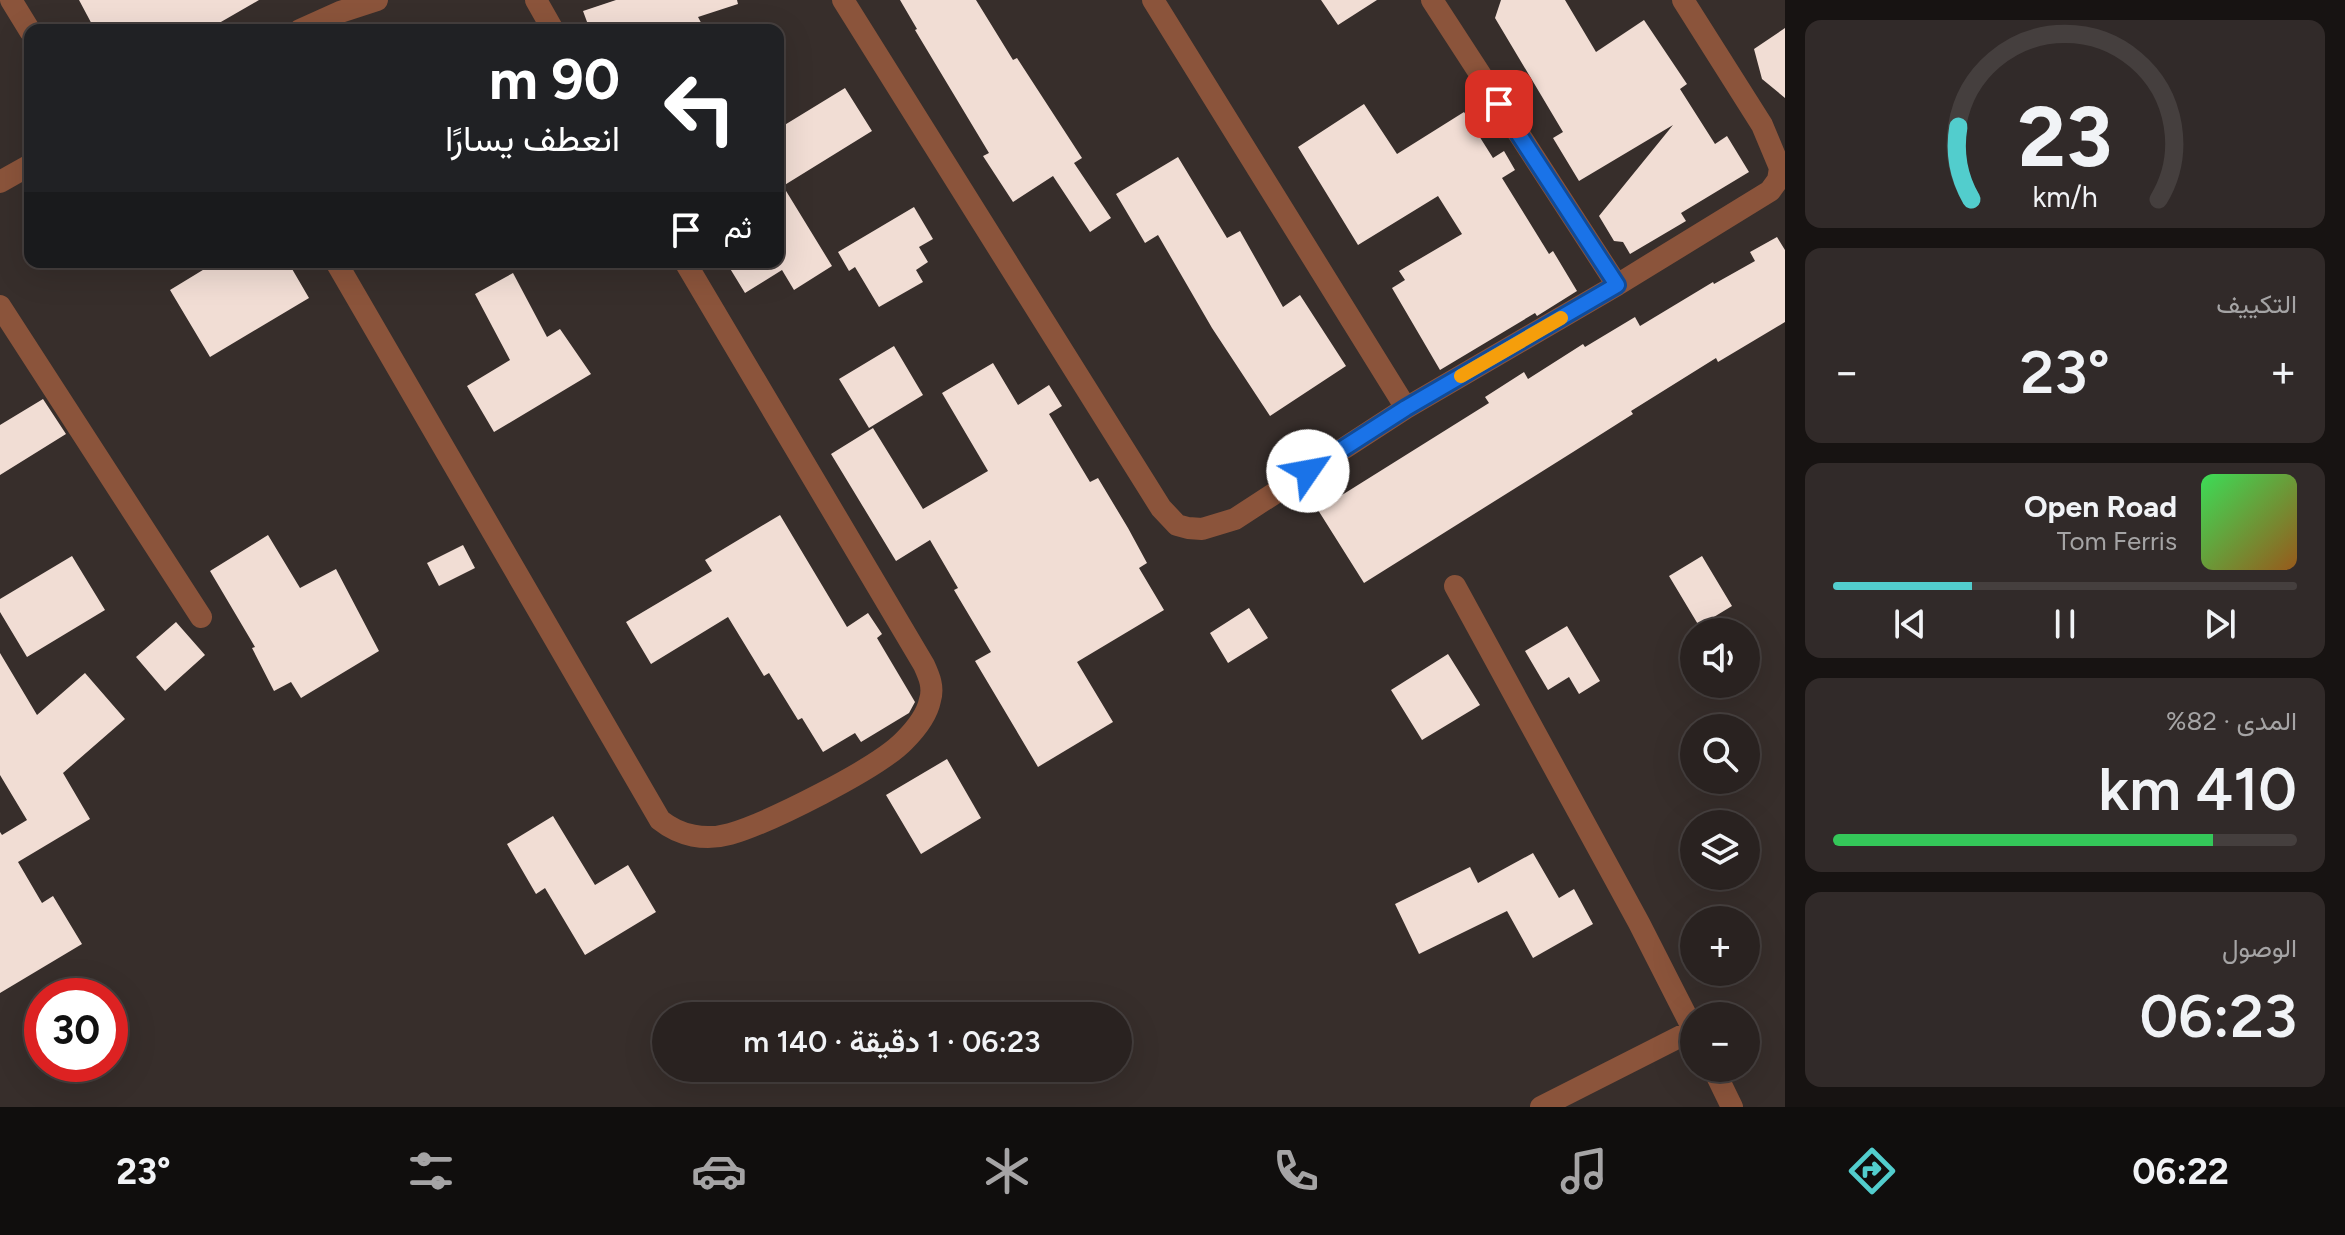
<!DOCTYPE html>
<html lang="ar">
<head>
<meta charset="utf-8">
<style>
  body { margin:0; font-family:Figtree,Vazirmatn,sans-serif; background:#312a29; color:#f1f3f6; direction:rtl; height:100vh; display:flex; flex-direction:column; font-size:30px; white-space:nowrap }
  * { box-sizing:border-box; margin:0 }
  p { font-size:26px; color:#a5a4a5 }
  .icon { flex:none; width:44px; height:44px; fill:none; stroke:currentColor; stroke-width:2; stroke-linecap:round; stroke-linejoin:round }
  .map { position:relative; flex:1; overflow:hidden; direction:ltr }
  .drawer { display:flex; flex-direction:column; gap:20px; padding:20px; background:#171312; width:560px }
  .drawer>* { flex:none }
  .hud { position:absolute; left:24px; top:24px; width:760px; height:244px; border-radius:16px; box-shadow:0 8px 32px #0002,0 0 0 2px #453f3e; direction:rtl; background:#202124; color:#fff; overflow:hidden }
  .fabs { position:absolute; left:1680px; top:618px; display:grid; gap:16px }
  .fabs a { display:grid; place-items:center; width:80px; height:80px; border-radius:50%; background:#292220; box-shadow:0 8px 32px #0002,0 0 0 2px #453f3e; font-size:40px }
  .speed { position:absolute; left:24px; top:978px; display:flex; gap:16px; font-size:40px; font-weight:700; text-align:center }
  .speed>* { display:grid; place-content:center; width:104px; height:104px; border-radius:50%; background:#292220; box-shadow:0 8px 32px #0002,0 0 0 2px #453f3e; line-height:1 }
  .speed .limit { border:12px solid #d22; background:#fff; color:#111 }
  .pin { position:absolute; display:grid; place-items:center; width:68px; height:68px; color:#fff; margin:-34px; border-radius:16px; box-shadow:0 4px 12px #0006 }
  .me { position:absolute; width:88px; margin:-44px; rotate:57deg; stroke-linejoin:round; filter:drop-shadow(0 0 6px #0008) }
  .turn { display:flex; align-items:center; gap:28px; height:168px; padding:0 32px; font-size:36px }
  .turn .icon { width:104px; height:104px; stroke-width:2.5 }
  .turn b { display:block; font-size:56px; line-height:68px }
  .then { display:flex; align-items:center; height:76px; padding:0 32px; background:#0003; gap:16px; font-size:30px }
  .big { font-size:60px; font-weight:600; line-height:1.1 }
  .drawer .tile { flex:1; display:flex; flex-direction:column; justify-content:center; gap:12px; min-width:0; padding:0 28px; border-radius:16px; background:#312a29 }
  .drawer .dial { align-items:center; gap:0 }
  .dial svg { height:208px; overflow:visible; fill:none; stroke:#453f3e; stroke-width:7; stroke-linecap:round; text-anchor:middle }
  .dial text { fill:#f1f3f6; stroke:none }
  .song { display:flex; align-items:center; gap:24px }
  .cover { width:96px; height:96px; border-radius:12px; background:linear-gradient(135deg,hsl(130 70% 55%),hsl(30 70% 35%)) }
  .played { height:8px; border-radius:4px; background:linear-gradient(90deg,#52cdcd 30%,#453f3e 30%) }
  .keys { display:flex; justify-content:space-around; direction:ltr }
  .heat { display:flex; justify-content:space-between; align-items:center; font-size:44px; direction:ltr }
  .charge { height:12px; border-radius:6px; background:linear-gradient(90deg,#34c759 82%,#453f3e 0) }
  .trip { position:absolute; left:652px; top:1002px; width:480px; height:80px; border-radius:40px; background:#292220; box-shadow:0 8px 32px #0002,0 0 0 2px #453f3e; font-weight:600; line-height:80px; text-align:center; direction:rtl }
  .tabs { display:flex; height:128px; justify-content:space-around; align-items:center; background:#100e0d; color:#a5a4a5 }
  .tabs .icon { width:56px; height:56px }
  .tabs .active { color:#52cdcd }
  .tabs b { font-size:36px; color:#f1f3f6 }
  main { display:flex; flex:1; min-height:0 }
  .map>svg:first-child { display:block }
  .building { fill:#f1ddd4 }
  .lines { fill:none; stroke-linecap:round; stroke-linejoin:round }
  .minor { stroke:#8b543b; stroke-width:22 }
  .tertiary { stroke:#8b543b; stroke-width:22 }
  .route-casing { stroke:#114b97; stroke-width:20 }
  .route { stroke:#1a73e8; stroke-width:14 }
  .slow { stroke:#f59e0b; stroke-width:14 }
</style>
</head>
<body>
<main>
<section class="drawer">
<div class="tile dial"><svg viewBox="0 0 100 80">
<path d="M14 69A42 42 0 1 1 86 69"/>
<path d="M14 69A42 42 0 0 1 9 41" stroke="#52cdcd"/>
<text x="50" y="56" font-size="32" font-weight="700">23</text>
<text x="50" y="72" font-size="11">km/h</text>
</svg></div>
<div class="tile"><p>التكييف</p>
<div class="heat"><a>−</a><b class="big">23°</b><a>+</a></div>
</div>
<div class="tile">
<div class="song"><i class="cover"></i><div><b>Open Road</b><p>Tom Ferris</p></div></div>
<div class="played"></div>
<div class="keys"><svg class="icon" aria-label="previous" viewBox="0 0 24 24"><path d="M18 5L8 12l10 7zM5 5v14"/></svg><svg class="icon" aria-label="pause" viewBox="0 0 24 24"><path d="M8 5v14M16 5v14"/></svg><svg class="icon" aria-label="next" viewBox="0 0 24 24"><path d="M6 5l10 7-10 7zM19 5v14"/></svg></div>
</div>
<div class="tile"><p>المدى · 82%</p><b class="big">410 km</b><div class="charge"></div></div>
<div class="tile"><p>الوصول</p><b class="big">06:23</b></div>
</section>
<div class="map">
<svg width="1785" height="1107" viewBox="0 0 1785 1107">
  <rect width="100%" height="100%" fill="#372e2b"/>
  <!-- building -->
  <path class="building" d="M79,0H259L207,30H95Z
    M616,0H737L738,4L698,17L705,30H590L583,11Z
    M900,0H976L1013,60L1017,58L1082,158L1074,163L1111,218L1090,232L1053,176L1013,202L983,156L989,153L915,30L917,29Z
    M1321,0H1377L1338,25Z
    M1501,0H1565L1596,52L1644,20L1687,84L1680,89L1715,144L1727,136L1749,172L1681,213L1686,221L1630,254L1623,242L1614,241L1599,216L1673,125L1579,181L1553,138L1563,132L1495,18Z
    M1785,28V98L1762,79L1754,49Z
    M845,88L872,131L783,186L832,266L794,290L782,270L745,293L726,262H778V129Z
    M1364,104L1397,154L1464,112L1493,158L1504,151L1515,170L1502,178L1549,254L1553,251L1577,291L1537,316L1535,313L1440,370L1392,288L1405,280L1399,271L1462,234L1438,196L1358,245L1298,147Z
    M1178,157L1227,238L1240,231L1283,307L1300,295L1346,366L1270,416L1212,328L1158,235L1145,243L1116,194Z
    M914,207L933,239L919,247L928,262L916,270L923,282L879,307L855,267L849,271L838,252Z
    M1777,237L1785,250V322L1718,362L1716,358L1631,411L1633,414L1573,452L1364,583L1318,510L1489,403L1485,397L1524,372L1528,379L1583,344L1585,347L1635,317L1640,326L1713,282L1714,284L1755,261L1750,252Z
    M216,262H288L309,298L210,357L170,290Z
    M513,273L547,337L560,329L591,374L494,432L467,386L510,360L475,294Z
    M894,346L923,395L869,428L839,379Z
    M993,363L1018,405L1049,385L1062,406L1049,414L1090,482L1098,478L1128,528L1147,563L1139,568L1164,610L1077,662L1113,722L1038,767L975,661L991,652L954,590L958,588L930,540L896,561L831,454L873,428L923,509L988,471L942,393Z
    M43,399L66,434L0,475V425Z
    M780,515L847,627L868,613L882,634L877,638L915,702L909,713L861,742L855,733L823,752L802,718L798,720L769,673L764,676L728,617L651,664L626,622L712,571L705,560Z
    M268,535L300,588L336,569L379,651L301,698L291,682L274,691L252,648L255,647L210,571Z
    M463,545L475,568L439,586L427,563Z
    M72,556L105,610L27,657L0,612V599Z
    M1702,556L1732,606L1699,626L1669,576Z
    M1249,608L1268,638L1228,663L1210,633Z
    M176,622L205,655L165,691L136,657Z
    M1567,626L1600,681L1579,694L1569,677L1548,690L1525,651Z
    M0,653L37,715L85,673L125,719L63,773L90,819L18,862L42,903L53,896L82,944L0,993V832L2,835L27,820L0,775Z
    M1448,654L1480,705L1422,740L1391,690Z
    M947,759L981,818L921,854L886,795Z
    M553,816L595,885L628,865L656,912L585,955L545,888L536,894L507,844Z
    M1533,853L1559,898L1574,889L1593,924L1533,958L1507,911L1419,954L1395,904L1470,867L1478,883Z"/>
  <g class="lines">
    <!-- minor -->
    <path class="minor" d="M536,0L553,30
      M843,0L1161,508L1177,525L1188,528L1202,529L1235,519L1406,408L1617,285L1770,191L1778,180L1780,168L1762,125L1683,0
      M1153,0L1406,408
      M1432,0L1617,285
      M300,30L340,12L377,0
      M336,262L660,820C680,836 705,841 730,834C768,823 877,769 904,741C914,731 927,715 930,700C934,687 929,676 924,665L685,262
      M0,306L201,617
      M1455,586L1639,923L1694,1031
      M1713,1068L1732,1107
      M1541,1107L1693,1030"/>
    <!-- tertiary -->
    <path class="tertiary" d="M11,0L30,31
      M0,182L30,165"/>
  </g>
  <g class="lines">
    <defs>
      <path id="route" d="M1308,471L1406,408L1617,285L1499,104"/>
    </defs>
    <!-- route casing -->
    <use href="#route" class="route-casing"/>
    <!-- route -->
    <use href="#route" class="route"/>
    <!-- slow -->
    <path class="slow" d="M1461,376L1561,318"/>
  </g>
</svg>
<div class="fabs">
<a><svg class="icon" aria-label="sound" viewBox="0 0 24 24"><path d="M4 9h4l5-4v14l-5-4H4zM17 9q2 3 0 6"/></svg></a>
<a><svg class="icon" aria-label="search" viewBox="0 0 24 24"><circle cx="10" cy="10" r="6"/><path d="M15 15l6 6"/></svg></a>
<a><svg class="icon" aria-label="layers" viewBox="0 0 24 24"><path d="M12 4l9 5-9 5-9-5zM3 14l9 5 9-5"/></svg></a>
<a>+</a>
<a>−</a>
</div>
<div class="speed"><div class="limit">30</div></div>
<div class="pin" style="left:1499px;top:104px;background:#d93025"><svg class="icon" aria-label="arrive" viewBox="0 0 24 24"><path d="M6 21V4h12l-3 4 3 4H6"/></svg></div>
<svg class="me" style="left:1308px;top:471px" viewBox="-20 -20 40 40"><circle r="19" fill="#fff"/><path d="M0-13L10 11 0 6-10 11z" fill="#1a73e8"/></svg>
<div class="trip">06:23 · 1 دقيقة · 140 m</div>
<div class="hud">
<div class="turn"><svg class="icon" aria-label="left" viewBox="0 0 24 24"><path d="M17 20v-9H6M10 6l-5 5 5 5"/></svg><div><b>90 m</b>انعطف يسارًا</div></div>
<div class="then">ثم<svg class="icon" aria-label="arrive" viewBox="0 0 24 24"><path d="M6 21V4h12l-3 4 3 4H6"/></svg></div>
</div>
</div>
</main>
<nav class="tabs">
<b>06:22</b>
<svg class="icon active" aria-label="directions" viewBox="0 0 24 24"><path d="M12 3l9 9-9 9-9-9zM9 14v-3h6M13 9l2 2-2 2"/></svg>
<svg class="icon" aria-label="music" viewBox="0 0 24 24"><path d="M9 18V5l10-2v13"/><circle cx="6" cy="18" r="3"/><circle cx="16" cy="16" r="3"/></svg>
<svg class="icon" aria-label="phone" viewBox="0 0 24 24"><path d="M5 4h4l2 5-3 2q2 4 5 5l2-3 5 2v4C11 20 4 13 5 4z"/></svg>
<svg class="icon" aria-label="climate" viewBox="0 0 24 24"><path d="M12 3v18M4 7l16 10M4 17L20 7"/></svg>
<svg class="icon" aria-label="car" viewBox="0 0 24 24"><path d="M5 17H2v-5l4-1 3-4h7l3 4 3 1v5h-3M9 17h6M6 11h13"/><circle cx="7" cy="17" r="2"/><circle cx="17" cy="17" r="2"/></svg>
<svg class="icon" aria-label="filters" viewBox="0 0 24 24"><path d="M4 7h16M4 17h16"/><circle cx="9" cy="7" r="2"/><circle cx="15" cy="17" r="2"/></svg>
<b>23°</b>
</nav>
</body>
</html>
